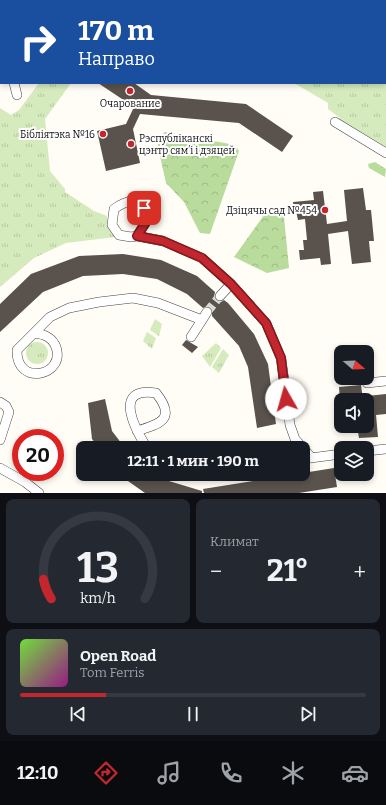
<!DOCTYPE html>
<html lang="ru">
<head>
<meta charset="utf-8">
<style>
  body { margin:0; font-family:Bitter,serif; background:#242831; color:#f1f3f6; height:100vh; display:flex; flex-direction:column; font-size:15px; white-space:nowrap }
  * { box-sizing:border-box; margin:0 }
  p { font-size:13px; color:#9ea1a6 }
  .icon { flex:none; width:22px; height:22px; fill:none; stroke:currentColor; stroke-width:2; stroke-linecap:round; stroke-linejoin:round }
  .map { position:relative; height:493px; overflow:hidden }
  .sheet { display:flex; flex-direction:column; gap:6px; padding:6px; background:#0d0f14; flex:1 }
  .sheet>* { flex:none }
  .top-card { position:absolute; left:0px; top:0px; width:386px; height:84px; box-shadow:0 2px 6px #0003; background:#1a4fa0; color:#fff; overflow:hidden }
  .needle { width:26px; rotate:109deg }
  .controls { position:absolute; left:334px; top:345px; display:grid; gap:8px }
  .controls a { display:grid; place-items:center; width:40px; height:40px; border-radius:8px; background:#171b24; box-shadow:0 2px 6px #0003; font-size:20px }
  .speed { position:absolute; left:12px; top:429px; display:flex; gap:8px; font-size:20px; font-weight:700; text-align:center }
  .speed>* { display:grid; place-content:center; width:52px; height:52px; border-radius:50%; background:#171b24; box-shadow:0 2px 6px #0003; line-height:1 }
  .speed .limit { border:6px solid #d22; background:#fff; color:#111 }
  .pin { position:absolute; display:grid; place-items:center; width:34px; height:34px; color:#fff; margin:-17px; border-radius:8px; box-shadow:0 2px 6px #0006 }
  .me { position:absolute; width:44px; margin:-22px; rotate:353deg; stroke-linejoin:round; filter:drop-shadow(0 0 3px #0008) }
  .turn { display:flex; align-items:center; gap:14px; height:84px; padding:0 12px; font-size:18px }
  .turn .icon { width:52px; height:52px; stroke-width:2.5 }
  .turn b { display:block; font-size:28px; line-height:34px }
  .big { font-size:30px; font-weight:700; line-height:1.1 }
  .sheet .tile { flex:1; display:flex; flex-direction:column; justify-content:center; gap:6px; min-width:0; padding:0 14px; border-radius:8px; background:#242831 }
  .sheet .dial { align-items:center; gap:0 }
  .dial svg { height:104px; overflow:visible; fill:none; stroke:#363941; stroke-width:7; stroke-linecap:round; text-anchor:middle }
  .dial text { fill:#f1f3f6; stroke:none }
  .song { display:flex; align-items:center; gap:12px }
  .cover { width:48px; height:48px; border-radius:6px; background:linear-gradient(135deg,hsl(100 70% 55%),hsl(310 70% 35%)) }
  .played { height:4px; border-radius:2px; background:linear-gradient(90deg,#c4262e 25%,#363941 25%) }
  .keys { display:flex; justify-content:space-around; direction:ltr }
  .heat { display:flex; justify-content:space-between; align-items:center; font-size:22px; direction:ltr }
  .sheet .tiles { flex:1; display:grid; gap:6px; grid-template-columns:1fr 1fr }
  .tile:last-child { grid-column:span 2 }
  .trip { position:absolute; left:76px; top:441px; width:234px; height:40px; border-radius:8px; background:#171b24; box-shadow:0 2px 6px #0003; font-weight:700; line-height:40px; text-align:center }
  .dock { display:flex; height:64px; justify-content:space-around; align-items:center; background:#090b0e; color:#9ea1a6 }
  .dock .icon { width:28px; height:28px }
  .dock .on { color:#c4262e }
  .dock b { font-size:18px; color:#f1f3f6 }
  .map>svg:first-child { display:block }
  .grass { fill:url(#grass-tufts) }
  .forest { fill:url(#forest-crowns) }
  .pitch { fill:#e6f2cf }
  .building { fill:#5a524d }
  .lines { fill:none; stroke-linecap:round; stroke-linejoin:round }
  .minor-tunnel { stroke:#dbdad3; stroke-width:9; stroke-dasharray:9 4.5; stroke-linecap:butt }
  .minor-casing { stroke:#444; stroke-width:10 }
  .minor { stroke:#fff; stroke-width:9 }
  .route-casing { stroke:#7f191e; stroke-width:10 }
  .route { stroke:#c4262e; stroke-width:7 }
  .poi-dot { fill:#c4262e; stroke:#fff; stroke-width:1.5 }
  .labels { text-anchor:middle; stroke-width:4; stroke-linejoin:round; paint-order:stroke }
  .poi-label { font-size:10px; fill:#111; stroke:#fff; text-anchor:end }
</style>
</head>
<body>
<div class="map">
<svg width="386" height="493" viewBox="0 0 386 493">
  <defs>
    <pattern id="grass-tufts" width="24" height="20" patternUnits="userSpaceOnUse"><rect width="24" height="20" fill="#d5ebbd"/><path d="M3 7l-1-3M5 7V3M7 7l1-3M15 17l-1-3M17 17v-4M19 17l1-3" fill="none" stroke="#b6c8a1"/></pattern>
    <pattern id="forest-crowns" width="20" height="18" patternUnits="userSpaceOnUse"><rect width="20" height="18" fill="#b9dc9c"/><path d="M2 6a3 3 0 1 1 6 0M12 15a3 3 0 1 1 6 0" fill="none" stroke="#9ebc85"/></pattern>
  </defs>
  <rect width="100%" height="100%" fill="#fffdf5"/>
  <!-- grass -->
  <path class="grass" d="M385,26L386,27V149L338,120L340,118L328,109V103L294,83H385Z
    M39,83H71L45,119L50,171L65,189V192L94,211L107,216L108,225L115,237L66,243L34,258L0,287V108L11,115L19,110Z
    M155,319L162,324L159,336L150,330Z
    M147,332L156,338L152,349L143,341Z
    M26 353a11 11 0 1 1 22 0a11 11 0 1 1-22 0Z
    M216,343L221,348L210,367L202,356Z
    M223,349L229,355L219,373L212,367Z"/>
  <!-- forest -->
  <path class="forest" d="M165,132L235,145L239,151L210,234L200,233L184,202L166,183L158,147V138Z
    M375,162L386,169L385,177L369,168L368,164Z
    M267,211L284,217L289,268L267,273L234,257Z"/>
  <!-- pitch -->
  <path class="pitch" d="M201,0H386V26L385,1Z"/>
  <!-- building -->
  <path class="building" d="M98,83H134L151,95L246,104L293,136L282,152L239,123L140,114L133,129L140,163L106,171L97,131L126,124L134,107Z
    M363,188L366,210H371L372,220L374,241H369L371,262L352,264L348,231L328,234L331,264L321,265L320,258L300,260L299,250H304L303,240H307L305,219L298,220L296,211H294L293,202L314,200L313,192L323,191L327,224L347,221L344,190Z
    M123,254L161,260L197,276L215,292L214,297L216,301L221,302L224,300L228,303L254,334L268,364L276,424L257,428L248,367L239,346L212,316V309L208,306L203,308L187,294L157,279L123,274L83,276L43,292L0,332V304L31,274L79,256Z
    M186,340L198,347L192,353L182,345Z
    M361,385L363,400H340L339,387Z
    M386,394V414L376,415L378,437L359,438L357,426H367V396Z
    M105,399L112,431L125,448H99L92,439L88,403Z
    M334,468L337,487L299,493H204L203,489Z
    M118,474H153L159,478L202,491V493H145Z"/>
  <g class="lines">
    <!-- minor-tunnel -->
    <path class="minor-tunnel" d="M207,312L220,296"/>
    <defs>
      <path id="minor" d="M83,0L84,1
        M244,0L248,1
        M0,11L1,12
        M14,83L17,95
        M335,122L386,153
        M137,236L148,219C140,198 131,197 114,209L112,225L119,235L131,237L137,236L163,241L202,258L231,284L266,323L281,358L290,425L295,439L311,457
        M220,296L231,284
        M34,333C44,334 52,337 56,347C66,376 16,387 17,350L50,317L69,308L99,302L133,298L158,303L202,320L207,312
        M191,337L202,320
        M367,383L386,381
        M0,402L6,406L9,412L0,440
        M137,431C160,424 177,419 156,393C112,386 135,429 147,448
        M367,451L386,449
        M303,459L341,454
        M0,468L25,482L39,493"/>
    </defs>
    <!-- minor casing -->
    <use href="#minor" class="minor-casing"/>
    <!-- minor -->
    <use href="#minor" class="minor"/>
  </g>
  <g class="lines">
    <defs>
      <path id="route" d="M144,208L148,219L137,236L163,241L202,258L231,284L266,323L281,358L286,399"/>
    </defs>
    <!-- route casing -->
    <use href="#route" class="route-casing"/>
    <!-- route -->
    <use href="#route" class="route"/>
  </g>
  <!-- markers -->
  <g class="poi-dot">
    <circle cx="130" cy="91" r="4"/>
    <circle cx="103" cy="134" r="4"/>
    <circle cx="131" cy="144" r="4"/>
    <circle cx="325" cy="210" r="4"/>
  </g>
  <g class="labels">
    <!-- poi labels -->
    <g class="poi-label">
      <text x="130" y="107" text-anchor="middle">Очарование</text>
      <text x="95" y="138">Бібліятэка №16</text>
      <text x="139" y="142" text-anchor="start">Рэспубліканскі<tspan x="139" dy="12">цэнтр сямʼі і дзяцей</tspan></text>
      <text x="317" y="214">Дзіцячы сад №454</text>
    </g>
  </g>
</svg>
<div class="controls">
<a><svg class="needle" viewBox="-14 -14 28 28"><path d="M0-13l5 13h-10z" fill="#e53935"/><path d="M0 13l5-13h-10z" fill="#9ea1a6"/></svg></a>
<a><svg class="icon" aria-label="sound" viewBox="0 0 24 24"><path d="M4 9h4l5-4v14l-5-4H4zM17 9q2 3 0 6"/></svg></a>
<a><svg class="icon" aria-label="layers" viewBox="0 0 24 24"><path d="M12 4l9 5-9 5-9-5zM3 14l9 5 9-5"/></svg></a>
</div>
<div class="speed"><div class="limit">20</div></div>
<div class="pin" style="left:144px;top:208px;background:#d93025"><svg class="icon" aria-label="arrive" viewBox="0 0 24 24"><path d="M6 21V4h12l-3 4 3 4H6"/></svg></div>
<svg class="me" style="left:286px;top:399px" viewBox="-20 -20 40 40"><circle r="19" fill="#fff"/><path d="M0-13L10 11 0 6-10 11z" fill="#c4262e"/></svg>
<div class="trip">12:11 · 1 мин · 190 m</div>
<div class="top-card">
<div class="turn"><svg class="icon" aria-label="right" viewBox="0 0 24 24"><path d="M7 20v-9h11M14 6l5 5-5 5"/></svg><div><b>170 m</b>Направо</div></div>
</div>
</div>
<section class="sheet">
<div class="tiles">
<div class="tile dial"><svg viewBox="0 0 100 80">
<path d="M14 69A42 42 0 1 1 86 69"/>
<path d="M14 69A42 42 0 0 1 8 54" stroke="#c4262e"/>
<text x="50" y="56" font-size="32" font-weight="700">13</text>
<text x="50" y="72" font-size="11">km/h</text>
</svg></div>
<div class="tile"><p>Климат</p>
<div class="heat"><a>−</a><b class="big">21°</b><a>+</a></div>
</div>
<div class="tile">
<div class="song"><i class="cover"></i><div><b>Open Road</b><p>Tom Ferris</p></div></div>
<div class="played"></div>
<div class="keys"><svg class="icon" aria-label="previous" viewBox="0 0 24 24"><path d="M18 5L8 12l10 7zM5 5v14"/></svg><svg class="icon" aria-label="pause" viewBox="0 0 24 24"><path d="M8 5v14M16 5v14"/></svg><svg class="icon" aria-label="next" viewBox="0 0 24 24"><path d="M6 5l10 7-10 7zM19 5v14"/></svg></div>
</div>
</div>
</section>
<nav class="dock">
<b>12:10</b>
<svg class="icon on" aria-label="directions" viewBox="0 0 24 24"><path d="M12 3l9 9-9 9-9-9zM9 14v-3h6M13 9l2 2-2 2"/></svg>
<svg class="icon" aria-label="music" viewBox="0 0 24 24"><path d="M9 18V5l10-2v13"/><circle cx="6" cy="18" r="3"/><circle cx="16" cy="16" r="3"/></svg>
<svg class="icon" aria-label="phone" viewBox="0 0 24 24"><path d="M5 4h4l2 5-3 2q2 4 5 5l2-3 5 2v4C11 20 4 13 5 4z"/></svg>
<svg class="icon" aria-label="climate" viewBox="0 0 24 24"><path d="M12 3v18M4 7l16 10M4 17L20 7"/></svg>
<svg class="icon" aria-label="car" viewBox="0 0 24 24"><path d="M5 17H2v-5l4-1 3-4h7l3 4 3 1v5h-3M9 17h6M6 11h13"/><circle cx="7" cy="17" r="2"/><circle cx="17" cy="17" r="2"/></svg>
</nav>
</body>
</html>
